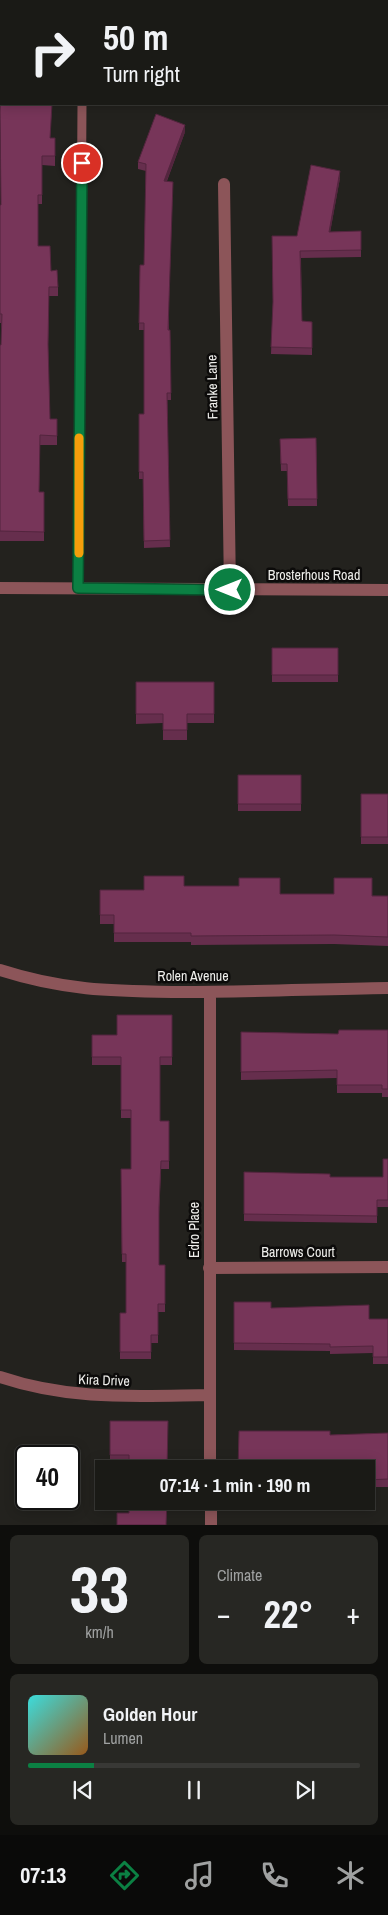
<!DOCTYPE html>
<html lang="en">
<head>
<meta charset="utf-8">
<style>
  body { margin:0; font-family:"Archivo Narrow",sans-serif; background:#272723; color:#f1f3f6; height:100vh; display:flex; flex-direction:column; font-size:19px; white-space:nowrap }
  * { box-sizing:border-box; margin:0 }
  p { font-size:16px; color:#9fa1a1 }
  .icon { flex:none; width:28px; height:28px; fill:none; stroke:currentColor; stroke-width:2; stroke-linecap:round; stroke-linejoin:round }
  .map { position:relative; height:1525px; overflow:hidden }
  .panel { display:flex; flex-direction:column; gap:10px; padding:10px; background:#0e0e0c; flex:1 }
  .panel>* { flex:none }
  .hud { position:absolute; left:0px; top:0px; width:389px; height:105px; box-shadow:0 2px 12px #0003,0 0 0 1px #383835; background:#1a1a16; color:#f1f3f6; overflow:hidden }
  .speed { position:absolute; left:15px; top:1445px; display:flex; gap:10px; font-size:25px; font-weight:700; text-align:center }
  .speed>* { display:grid; place-content:center; width:65px; height:65px; border-radius:50%; background:#1a1a16; box-shadow:0 2px 12px #0003,0 0 0 1px #383835; line-height:1 }
  .speed .limit { border:2px solid #111; border-radius:8px; background:#fff; color:#111 }
  .pin { position:absolute; display:grid; place-items:center; width:42px; height:42px; color:#fff; margin:-21px; border:2px solid #fff; border-radius:50%; box-shadow:0 1px 5px #0007 }
  .me { position:absolute; width:55px; margin:-28px; rotate:270deg; stroke-linejoin:round; filter:drop-shadow(0 0 4px #0008) }
  .turn { display:flex; align-items:center; gap:18px; height:105px; padding:0 20px; font-size:22px }
  .turn .icon { width:65px; height:65px; stroke-width:2.5 }
  .turn b { display:block; font-size:35px; line-height:42px }
  .big { font-size:38px; font-weight:700; line-height:1.1 }
  .panel .widget { flex:1; display:flex; flex-direction:column; justify-content:center; gap:8px; min-width:0; padding:0 18px; border-radius:8px; background:#272723 }
  .panel .dial { align-items:center; gap:0 }
  .dial b { font-size:65px; line-height:1 }
  .song { display:flex; align-items:center; gap:15px }
  .cover { width:60px; height:60px; border-radius:8px; background:linear-gradient(135deg,hsl(180 70% 55%),hsl(30 70% 35%)) }
  .played { height:5px; border-radius:2px; background:linear-gradient(90deg,#0b8043 20%,#383835 20%) }
  .keys { display:flex; justify-content:space-around; direction:ltr }
  .heat { display:flex; justify-content:space-between; align-items:center; font-size:28px; direction:ltr }
  .panel .tiles { flex:1; display:grid; gap:10px; grid-template-columns:1fr 1fr }
  .widget:last-child { grid-column:span 2 }
  .trip { position:absolute; left:95px; top:1460px; width:280px; height:50px; border-radius:0px; background:#1a1a16; box-shadow:0 2px 12px #0003,0 0 0 1px #383835; font-weight:700; line-height:50px; text-align:center }
  .menu { display:flex; height:80px; justify-content:space-around; align-items:center; background:#0a0a09; color:#9fa1a1 }
  .menu .icon { width:35px; height:35px }
  .menu .selected { color:#0b8043 }
  .menu b { font-size:22px; color:#f1f3f6 }
  .map>svg:first-child { display:block }
  .lines { fill:none; stroke-linecap:round; stroke-linejoin:round }
  .service { stroke:#8c5559; stroke-width:9 }
  .minor { stroke:#8c5559; stroke-width:12 }
  .tertiary { stroke:#8c5559; stroke-width:12 }
  .wall { fill:#662e4d }
  .shaded-wall { fill:#53253e }
  .building { fill:#773559; stroke:#53253e }
  .route-casing { stroke:#07532c; stroke-width:12 }
  .route { stroke:#0b8043; stroke-width:9 }
  .slow { stroke:#f59e0b; stroke-width:9 }
  .labels { text-anchor:middle; stroke-width:5; stroke-linejoin:round; paint-order:stroke }
  .street-label { font-size:14px; fill:#eeeeeb; stroke:#0c0b0a }
</style>
</head>
<body>
<div class="map">
<svg width="388" height="1525" viewBox="0 0 388 1525">
  <rect width="100%" height="100%" fill="#23221e"/>
  <g class="lines">
    <!-- service -->
    <path class="service" d="M78,0V1
      M0,8H1
      M79,588L82,104"/>
    <!-- minor -->
    <path class="minor" d="M224,184L230,590
      M0,970C65,991 113,991 179,992C249,992 319,989 388,988
      M210,992V1469
      M209,1268L388,1267
      M0,1377C71,1401 136,1396 210,1395
      M211,1501V1525"/>
    <!-- tertiary -->
    <path class="tertiary" d="M0,588L388,590"/>
  </g>
  <!-- wall -->
  <path class="wall" d="M1,104H52L50,138H55V166L42,165V204H38V246L51,271L58,287V296H49L48,348L50,419H57V445H40L39,492H44V541H0V345H1V323H0V205H1Z
    M185,132L167,181L169,330H170L171,400H167L170,547L144,548L143,479H139V421L144,414V330H139L140,265H144L146,171L138,169V162Z
    M340,178L330,232L361,231V257L301,258L302,321L312,322V355L271,354L273,303L297,236Z
    M316,438L317,506H288L287,471H281L280,439Z
    M272,648H338V682H272Z
    M136,682H214V723H187V740H163V723L136,724Z
    M238,775H301V811H238Z
    M361,794H388V844H361Z
    M184,886L280,894L388,896V946L334,944L191,945V942H114V924H100V890H144Z
    M172,1015V1065H160V1121H169V1169H161L159,1215V1265H165V1312H158V1343H151V1359H120V1313H126V1262H122L121,1169H131V1118H121V1065H92V1035H117Z
    M388,1030V1097H382V1093H337V1078L241,1080V1032L338,1034Z
    M388,1159V1207H377V1223L244,1221V1172L330,1177H383Z
    M234,1302L271,1308L369,1319H388V1364H373V1353L330,1354V1351L234,1350Z
    M110,1421H168L129,1464H110Z
    M388,1433V1487H366V1469L330,1435Z"/>
  <!-- shaded-wall -->
  <path class="shaded-wall" d="M185,125V132L164,188V181Z
    M340,171V178L329,239V232Z"/>
  <!-- building -->
  <path class="building" d="M268,0H294V1H268Z
    M1,76V104H52L50,138H55V156H42V195H38V246H50L51,271L57,270L58,287H49L48,344L50,419H57V436L40,435L39,492H44V532L0,531V345H1L2,314H0V205H1L0,112Z
    M156,114L185,125L164,181L173,182L168,330H170L171,393H167L170,540L144,541L143,472H139V414H144V323H139L140,265H144L146,164L138,162Z
    M311,165L340,171L329,232L361,231V250L300,251L302,321L312,322V348L271,347L273,302L272,236H297Z
    M316,438L317,499H288L287,464H281L280,439Z
    M272,648H338V675H272Z
    M136,682H214V714H187V730H163V714H136Z
    M238,775H301V804H238Z
    M361,794H388V837H361Z
    M144,876H184V886H239V878H280V894H334V878H372V896H388V937L334,935L191,936V933H114V915H100V890H144Z
    M117,1015H172V1057H160V1121H169V1161H161L159,1207V1265H165V1304H158V1335H151V1352H120V1313H126V1254H122L121,1169H131V1110H121V1057H92V1035H117Z
    M339,1030H388V1089H382V1085H337V1070L241,1072V1032L338,1034Z
    M383,1159H388V1200H377V1216L244,1214V1172L330,1174V1177H383Z
    M234,1302H271V1308L369,1305V1319H388V1357H373V1346L330,1347V1344L234,1343Z
    M110,1421H168L167,1469H129V1455H110Z
    M239,1431H330V1435L388,1433V1479L366,1480V1469H238Z
    M129,1501H167L166,1525H117V1513H129Z"/>
  <g class="lines">
    <defs>
      <path id="route" d="M82,163L78,588L230,590"/>
    </defs>
    <!-- route casing -->
    <use href="#route" class="route-casing"/>
    <!-- route -->
    <use href="#route" class="route"/>
    <!-- slow -->
    <path class="slow" d="M79,553V438"/>
  </g>
  <g class="labels">
    <!-- street labels -->
    <g class="street-label">
      <text transform="translate(212 387) rotate(-91)" y="5">Franke Lane</text>
      <text x="314" y="580">Brosterhous Road</text>
      <text x="193" y="981">Rolen Avenue</text>
      <text transform="translate(194 1230) rotate(-90)" y="5">Edro Place</text>
      <text x="298" y="1257">Barrows Court</text>
      <text transform="translate(104 1380) rotate(2)" y="5">Kira Drive</text>
    </g>
  </g>
</svg>
<div class="speed"><div class="limit">40</div></div>
<div class="pin" style="left:82px;top:163px;background:#d93025"><svg class="icon" aria-label="arrive" viewBox="0 0 24 24"><path d="M6 21V4h12l-3 4 3 4H6"/></svg></div>
<svg class="me" style="left:230px;top:590px" viewBox="-20 -20 40 40"><circle r="17" fill="#0b8043" stroke="#fff" stroke-width="3"/><path d="M0-11L8 9 0 5-8 9z" fill="#fff"/></svg>
<div class="trip">07:14 · 1 min · 190 m</div>
<div class="hud">
<div class="turn"><svg class="icon" aria-label="right" viewBox="0 0 24 24"><path d="M7 20v-9h11M14 6l5 5-5 5"/></svg><div><b>50 m</b>Turn right</div></div>
</div>
</div>
<section class="panel">
<div class="tiles">
<div class="widget dial"><b>33</b><p>km/h</p></div>
<div class="widget"><p>Climate</p>
<div class="heat"><a>−</a><b class="big">22°</b><a>+</a></div>
</div>
<div class="widget">
<div class="song"><i class="cover"></i><div><b>Golden Hour</b><p>Lumen</p></div></div>
<div class="played"></div>
<div class="keys"><svg class="icon" aria-label="previous" viewBox="0 0 24 24"><path d="M18 5L8 12l10 7zM5 5v14"/></svg><svg class="icon" aria-label="pause" viewBox="0 0 24 24"><path d="M8 5v14M16 5v14"/></svg><svg class="icon" aria-label="next" viewBox="0 0 24 24"><path d="M6 5l10 7-10 7zM19 5v14"/></svg></div>
</div>
</div>
</section>
<nav class="menu">
<b>07:13</b>
<svg class="icon selected" aria-label="directions" viewBox="0 0 24 24"><path d="M12 3l9 9-9 9-9-9zM9 14v-3h6M13 9l2 2-2 2"/></svg>
<svg class="icon" aria-label="music" viewBox="0 0 24 24"><path d="M9 18V5l10-2v13"/><circle cx="6" cy="18" r="3"/><circle cx="16" cy="16" r="3"/></svg>
<svg class="icon" aria-label="phone" viewBox="0 0 24 24"><path d="M5 4h4l2 5-3 2q2 4 5 5l2-3 5 2v4C11 20 4 13 5 4z"/></svg>
<svg class="icon" aria-label="climate" viewBox="0 0 24 24"><path d="M12 3v18M4 7l16 10M4 17L20 7"/></svg>
</nav>
</body>
</html>
